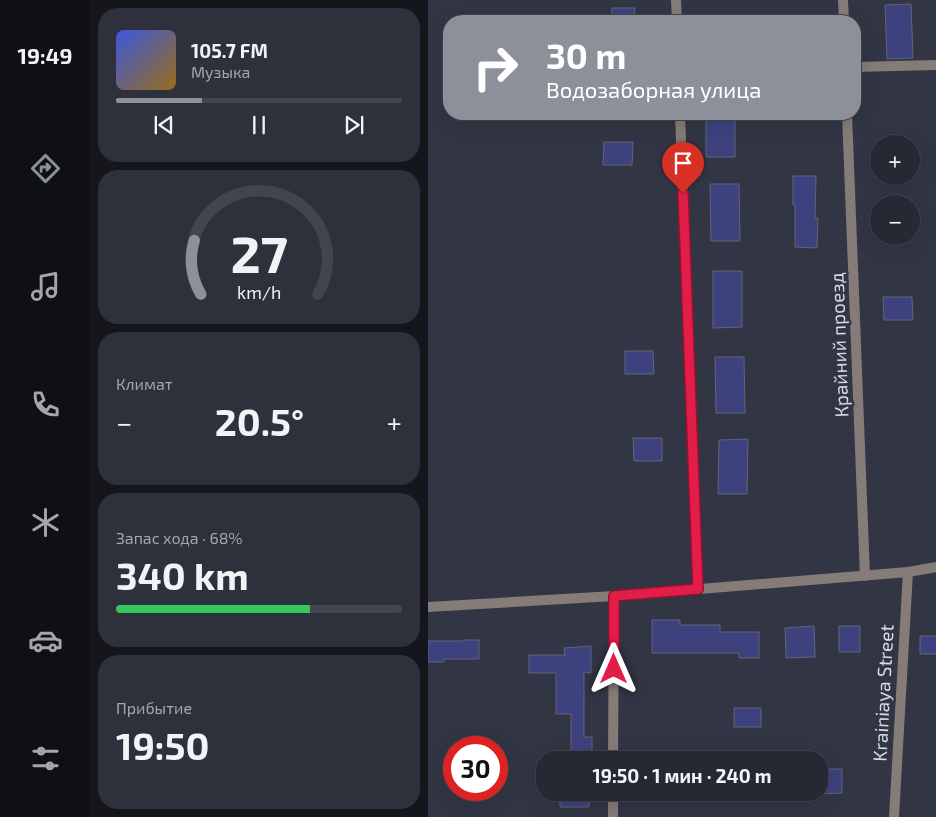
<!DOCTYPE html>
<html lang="ru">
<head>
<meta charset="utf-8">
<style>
  body { margin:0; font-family:"Exo 2",sans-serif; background:#2e303b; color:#f1f3f6; height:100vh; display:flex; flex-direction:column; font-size:19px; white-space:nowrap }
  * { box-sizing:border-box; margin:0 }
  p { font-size:16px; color:#a4a6ac }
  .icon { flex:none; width:28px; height:28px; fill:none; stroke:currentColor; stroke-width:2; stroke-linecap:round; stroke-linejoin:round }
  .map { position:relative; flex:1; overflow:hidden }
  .drawer { display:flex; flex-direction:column; gap:8px; padding:8px; background:#15161c; width:338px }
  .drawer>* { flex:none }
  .hud { position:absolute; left:15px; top:15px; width:418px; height:105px; border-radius:20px; box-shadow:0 5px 20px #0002,0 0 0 1px #42444e; background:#8c9099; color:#fff; overflow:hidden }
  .tools { position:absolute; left:442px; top:135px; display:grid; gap:10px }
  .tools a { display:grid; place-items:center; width:50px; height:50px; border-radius:50%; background:#262833; box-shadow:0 5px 20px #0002,0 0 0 1px #42444e; font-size:25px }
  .speed { position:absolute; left:15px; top:736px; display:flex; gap:10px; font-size:25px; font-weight:700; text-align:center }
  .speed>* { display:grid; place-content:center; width:65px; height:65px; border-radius:50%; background:#262833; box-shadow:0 5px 20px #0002,0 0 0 1px #42444e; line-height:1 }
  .speed .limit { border:8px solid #d22; background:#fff; color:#111 }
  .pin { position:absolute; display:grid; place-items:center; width:42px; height:42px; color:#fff; margin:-51px -21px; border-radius:50% 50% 50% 0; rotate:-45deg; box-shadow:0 0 5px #0007 }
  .pin .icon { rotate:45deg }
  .me { position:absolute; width:55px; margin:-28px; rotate:0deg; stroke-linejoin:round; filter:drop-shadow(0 0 4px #0008) }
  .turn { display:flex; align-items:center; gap:18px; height:105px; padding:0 20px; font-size:22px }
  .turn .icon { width:65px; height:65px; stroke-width:2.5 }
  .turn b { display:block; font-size:35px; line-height:42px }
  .big { font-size:38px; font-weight:700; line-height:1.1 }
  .drawer .card { flex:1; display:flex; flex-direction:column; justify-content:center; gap:8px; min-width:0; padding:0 18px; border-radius:20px; background:#2e303b }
  .drawer .dial { align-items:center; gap:0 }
  .dial svg { height:130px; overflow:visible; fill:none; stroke:#42444e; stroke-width:7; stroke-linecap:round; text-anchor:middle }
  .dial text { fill:#f1f3f6; stroke:none }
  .song { display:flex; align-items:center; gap:15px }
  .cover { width:60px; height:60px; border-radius:8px; background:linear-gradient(135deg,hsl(230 70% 55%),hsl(40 70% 35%)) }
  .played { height:5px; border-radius:2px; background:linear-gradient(90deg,#8c9099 30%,#42444e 30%) }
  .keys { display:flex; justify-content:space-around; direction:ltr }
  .heat { display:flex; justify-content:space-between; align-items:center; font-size:28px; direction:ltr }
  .charge { height:8px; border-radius:4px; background:linear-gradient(90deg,#34c759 68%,#42444e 0) }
  .trip { position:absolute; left:108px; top:751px; width:292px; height:50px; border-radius:20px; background:#262833; box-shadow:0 5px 20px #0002,0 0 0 1px #42444e; font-weight:700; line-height:50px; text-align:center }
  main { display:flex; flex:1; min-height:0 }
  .menu { display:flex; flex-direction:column; width:90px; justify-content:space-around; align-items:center; background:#0f1014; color:#a4a6ac }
  .menu .icon { width:35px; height:35px }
  .menu .on { color:#8c9099 }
  .menu b { font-size:22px; color:#f1f3f6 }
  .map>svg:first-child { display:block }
  .building { fill:#3d427f; stroke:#626576 }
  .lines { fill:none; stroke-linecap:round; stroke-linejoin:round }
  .minor { stroke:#857c79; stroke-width:10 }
  .route-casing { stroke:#92132f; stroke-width:12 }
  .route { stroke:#e11d48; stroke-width:9 }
  .labels { text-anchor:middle; stroke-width:5; stroke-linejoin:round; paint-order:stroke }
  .street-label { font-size:19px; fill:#d9dae4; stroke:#323544 }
</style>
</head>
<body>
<main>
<nav class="menu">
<b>19:49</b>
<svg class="icon on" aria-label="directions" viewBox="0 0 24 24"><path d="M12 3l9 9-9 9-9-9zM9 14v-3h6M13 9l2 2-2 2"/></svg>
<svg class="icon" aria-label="music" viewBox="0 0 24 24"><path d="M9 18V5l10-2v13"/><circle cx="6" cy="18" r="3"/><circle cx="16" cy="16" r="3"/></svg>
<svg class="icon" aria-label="phone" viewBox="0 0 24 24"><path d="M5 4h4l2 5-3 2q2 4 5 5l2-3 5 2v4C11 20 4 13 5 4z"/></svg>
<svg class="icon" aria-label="climate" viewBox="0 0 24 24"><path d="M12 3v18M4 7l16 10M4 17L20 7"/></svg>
<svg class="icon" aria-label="car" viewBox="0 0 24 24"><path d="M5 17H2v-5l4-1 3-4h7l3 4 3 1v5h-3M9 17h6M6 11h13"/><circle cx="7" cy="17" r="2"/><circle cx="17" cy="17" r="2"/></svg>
<svg class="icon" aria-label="filters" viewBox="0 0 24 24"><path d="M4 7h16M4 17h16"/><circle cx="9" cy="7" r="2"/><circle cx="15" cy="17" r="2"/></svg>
</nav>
<section class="drawer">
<div class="card">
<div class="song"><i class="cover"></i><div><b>105.7 FM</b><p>Музыка</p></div></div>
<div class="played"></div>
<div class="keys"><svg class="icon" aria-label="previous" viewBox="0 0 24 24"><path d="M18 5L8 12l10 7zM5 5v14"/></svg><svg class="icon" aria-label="pause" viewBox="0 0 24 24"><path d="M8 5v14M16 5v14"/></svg><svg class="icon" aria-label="next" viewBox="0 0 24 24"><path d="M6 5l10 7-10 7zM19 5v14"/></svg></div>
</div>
<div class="card dial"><svg viewBox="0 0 100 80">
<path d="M14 69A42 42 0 1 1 86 69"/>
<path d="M14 69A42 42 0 0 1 10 36" stroke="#8c9099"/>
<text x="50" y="56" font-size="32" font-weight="700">27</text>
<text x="50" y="72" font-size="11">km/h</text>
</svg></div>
<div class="card"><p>Климат</p>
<div class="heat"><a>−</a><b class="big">20.5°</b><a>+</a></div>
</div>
<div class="card"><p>Запас хода · 68%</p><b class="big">340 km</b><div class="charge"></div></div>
<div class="card"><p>Прибытие</p><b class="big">19:50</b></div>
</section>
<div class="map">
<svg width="509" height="817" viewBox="0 0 509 817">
  <rect width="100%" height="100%" fill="#323544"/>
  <!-- building -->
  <path class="building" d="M483,4L485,58L459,59L457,5Z
    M184,8H207L206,21H183Z
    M278,114H307V157H278Z
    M176,142H205L204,165H175Z
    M365,176H388L387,218H390L389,248L367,247V205H365Z
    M282,184H311L312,241H283Z
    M285,271H314V327L285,328Z
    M455,297H484L485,320H456Z
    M197,351H225L226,374H197Z
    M287,357H316L317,413H288Z
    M205,438H234V461H206Z
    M320,439L319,494H290L291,440Z
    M224,620H252V625H292V632H331V658H311V653H224Z
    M386,626L387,657L358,658L357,628Z
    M411,626H432V652H411Z
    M492,636H509V654H492Z
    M35,640H51V659H16V662H0V641H35Z
    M163,646V673L156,672V737H164V760H143V714H128V673H101V655H137L136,648Z
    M306,708H333V727H306Z
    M391,769H414V793L391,794Z
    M132,792H161V807H132Z"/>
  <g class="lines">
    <!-- minor -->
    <path class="minor" d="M248,0L249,21
      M415,0L416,21
      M426,67L509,65
      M252,114L270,589
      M419,114L437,576
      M0,607L186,596L480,572L509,567
      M185,760L186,596
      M185,817V792
      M466,817L480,572"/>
  </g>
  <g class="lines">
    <defs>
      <path id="route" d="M186,669V596L270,589L255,193"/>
    </defs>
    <!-- route casing -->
    <use href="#route" class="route-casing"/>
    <!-- route -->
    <use href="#route" class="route"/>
  </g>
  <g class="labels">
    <!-- street labels -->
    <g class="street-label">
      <text transform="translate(411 345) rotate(-92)" y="7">Крайний проезд</text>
      <text transform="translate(455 693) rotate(-87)" y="7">Krainiaya Street</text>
    </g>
  </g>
</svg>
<div class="tools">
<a>+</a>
<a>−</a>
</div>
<div class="speed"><div class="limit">30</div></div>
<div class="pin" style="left:255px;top:193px;background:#d93025"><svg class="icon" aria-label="arrive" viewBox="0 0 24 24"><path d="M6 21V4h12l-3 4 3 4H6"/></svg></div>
<svg class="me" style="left:186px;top:669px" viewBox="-20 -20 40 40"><path d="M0-17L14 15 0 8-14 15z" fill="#e11d48" stroke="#fff" stroke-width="4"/></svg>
<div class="trip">19:50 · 1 мин · 240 m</div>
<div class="hud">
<div class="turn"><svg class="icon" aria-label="right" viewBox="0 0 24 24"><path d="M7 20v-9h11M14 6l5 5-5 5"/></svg><div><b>30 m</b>Водозаборная улица</div></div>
</div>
</div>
</main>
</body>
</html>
